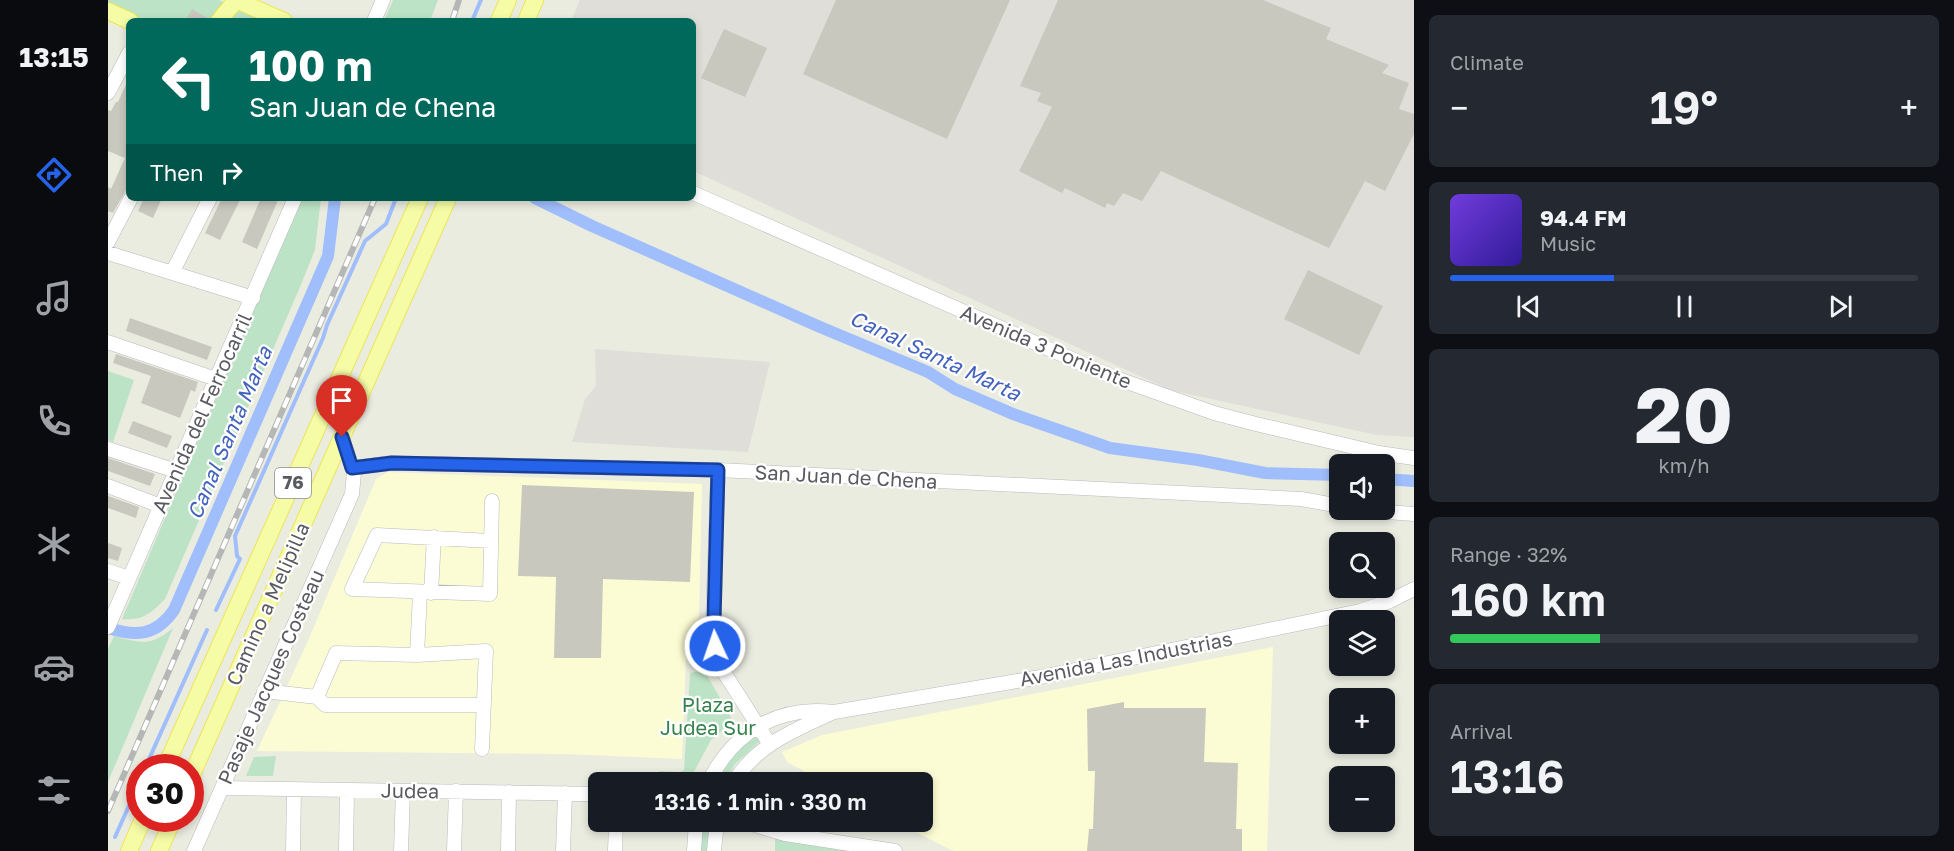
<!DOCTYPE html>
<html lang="en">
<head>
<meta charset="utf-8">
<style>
  body { margin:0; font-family:"Golos Text",sans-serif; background:#242831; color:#f1f3f6; height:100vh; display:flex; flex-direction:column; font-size:22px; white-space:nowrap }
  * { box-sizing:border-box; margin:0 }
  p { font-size:20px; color:#9ea1a6 }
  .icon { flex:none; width:33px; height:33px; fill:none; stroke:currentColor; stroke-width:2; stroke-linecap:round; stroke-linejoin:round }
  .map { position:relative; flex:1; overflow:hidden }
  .drawer { display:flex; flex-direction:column; gap:15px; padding:15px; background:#0d0f14; width:540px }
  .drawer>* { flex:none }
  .banner { position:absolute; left:18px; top:18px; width:570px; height:183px; border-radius:9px; box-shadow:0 3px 9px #0003; background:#00695c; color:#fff; overflow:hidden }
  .tools { position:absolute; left:1221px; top:454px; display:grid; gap:12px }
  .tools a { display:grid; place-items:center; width:66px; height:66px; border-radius:9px; background:#171b24; box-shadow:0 3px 9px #0003; font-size:30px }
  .speed { position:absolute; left:18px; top:754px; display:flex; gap:12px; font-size:30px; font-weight:700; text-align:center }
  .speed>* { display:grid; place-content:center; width:78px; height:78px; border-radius:50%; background:#171b24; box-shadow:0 3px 9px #0003; line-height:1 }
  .speed .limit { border:9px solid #d22; background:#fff; color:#111 }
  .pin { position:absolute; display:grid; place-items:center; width:51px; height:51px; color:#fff; margin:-62px -26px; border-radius:50% 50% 50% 0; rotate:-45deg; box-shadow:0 0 6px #0007 }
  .pin .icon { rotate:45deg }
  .me { position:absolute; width:66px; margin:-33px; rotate:357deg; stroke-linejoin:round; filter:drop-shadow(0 0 4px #0008) }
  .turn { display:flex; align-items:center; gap:21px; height:126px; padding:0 24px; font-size:27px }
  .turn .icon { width:78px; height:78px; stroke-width:2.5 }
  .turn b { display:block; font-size:42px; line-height:51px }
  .then { display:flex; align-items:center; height:57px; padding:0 24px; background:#0003; gap:12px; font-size:22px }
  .big { font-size:45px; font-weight:600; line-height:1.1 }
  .drawer .tile { flex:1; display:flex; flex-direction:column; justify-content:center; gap:9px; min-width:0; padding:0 21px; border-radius:9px; background:#242831 }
  .drawer .dial { align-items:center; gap:0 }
  .dial b { font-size:78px; line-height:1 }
  .song { display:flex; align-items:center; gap:18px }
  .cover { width:72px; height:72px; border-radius:9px; background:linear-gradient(135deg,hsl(260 70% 55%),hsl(250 70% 35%)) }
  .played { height:6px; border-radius:3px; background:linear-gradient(90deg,#2563eb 35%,#363941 35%) }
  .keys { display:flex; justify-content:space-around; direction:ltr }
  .heat { display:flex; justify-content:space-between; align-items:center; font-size:33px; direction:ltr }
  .charge { height:9px; border-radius:4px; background:linear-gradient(90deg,#34c759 32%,#363941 0) }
  .trip { position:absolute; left:480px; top:772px; width:345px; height:60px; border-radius:9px; background:#171b24; box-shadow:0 3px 9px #0003; font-weight:600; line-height:60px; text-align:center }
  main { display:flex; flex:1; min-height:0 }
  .tabs { display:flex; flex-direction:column; width:108px; justify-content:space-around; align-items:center; background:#090b0e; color:#9ea1a6 }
  .tabs .icon { width:42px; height:42px }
  .tabs .selected { color:#2563eb }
  .tabs b { font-size:27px; color:#f1f3f6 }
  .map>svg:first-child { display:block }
  .commercial { fill:#fcfcd4 }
  .industrial { fill:#dfded8 }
  .green { fill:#bde3c6 }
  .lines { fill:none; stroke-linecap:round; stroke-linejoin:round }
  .stream { stroke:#a0befc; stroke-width:4 }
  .canal { stroke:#a0befc; stroke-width:12 }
  .building { fill:#c8c8bf }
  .minor-casing { stroke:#b8b9bf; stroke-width:15 }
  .major-casing { stroke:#ece559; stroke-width:18 }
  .minor { stroke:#fff; stroke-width:14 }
  .major { stroke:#f6fca5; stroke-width:16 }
  .rail-casing { stroke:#b5b6b6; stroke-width:6 }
  .rail { stroke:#fff; stroke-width:4; stroke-dasharray:11; stroke-linecap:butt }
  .route-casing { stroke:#184099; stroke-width:15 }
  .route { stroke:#2563eb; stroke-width:10 }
  .labels { text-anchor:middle; stroke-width:4.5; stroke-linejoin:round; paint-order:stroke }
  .shield { fill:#fff; stroke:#8b8c90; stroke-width:1.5 }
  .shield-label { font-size:18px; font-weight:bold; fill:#595b61 }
  .street-label { font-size:20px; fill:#595b61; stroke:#fff }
  .park-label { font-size:20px; fill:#37824c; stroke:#fff }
  .water-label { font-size:21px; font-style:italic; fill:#4463bd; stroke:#fff }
</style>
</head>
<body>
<main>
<nav class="tabs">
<b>13:15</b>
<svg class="icon selected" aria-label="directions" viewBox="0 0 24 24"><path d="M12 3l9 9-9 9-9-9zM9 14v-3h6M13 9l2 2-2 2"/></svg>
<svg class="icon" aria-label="music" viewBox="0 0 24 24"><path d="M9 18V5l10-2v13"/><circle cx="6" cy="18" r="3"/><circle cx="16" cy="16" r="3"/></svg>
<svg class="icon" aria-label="phone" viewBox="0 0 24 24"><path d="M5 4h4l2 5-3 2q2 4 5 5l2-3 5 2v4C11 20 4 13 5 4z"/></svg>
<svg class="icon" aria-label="climate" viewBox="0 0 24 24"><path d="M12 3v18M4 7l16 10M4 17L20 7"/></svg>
<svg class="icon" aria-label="car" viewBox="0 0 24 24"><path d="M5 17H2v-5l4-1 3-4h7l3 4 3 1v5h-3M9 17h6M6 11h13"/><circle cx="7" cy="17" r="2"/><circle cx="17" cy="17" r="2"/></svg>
<svg class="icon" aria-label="filters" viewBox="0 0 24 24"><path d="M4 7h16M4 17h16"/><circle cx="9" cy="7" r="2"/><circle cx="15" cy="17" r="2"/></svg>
</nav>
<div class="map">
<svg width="1306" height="851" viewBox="0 0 1306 851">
  <rect width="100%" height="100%" fill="#ebece0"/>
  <!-- commercial -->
  <path class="commercial" d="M280,472L594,484L590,657L578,658L574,759L457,754L149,751L200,641L268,479Z
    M1165,647L1159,851H845L788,822H814V783H718L679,762L674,752L714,735Z"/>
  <!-- industrial -->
  <path class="industrial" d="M472,0H1306V437L1269,435L1062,390L585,171V21H463Z
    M487,349L662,362L640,452L464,442L477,399L488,386Z"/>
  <!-- green -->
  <path class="green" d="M0,0H111L160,21H34L0,5Z
    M285,0H330L322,21H276Z
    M193,198H213L207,250L192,287L57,599C43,613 35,621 14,619Z
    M0,371L26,380L5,442L0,440Z
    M65,628L0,782V783V649L6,636C33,643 42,647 65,628Z
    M596,670L625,721L603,740L580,783H551V771L572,772L576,770L582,673Z
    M646,734L652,741L627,764L616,783H607L620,759Z
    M168,756L165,776H138L146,757Z
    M592,822H601L599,851H588Z
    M667,838L755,851H667Z"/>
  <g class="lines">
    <!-- stream -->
    <path class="stream" d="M364,21L373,0
      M108,610L132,559L129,556L127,536L215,338L219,325L257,241L278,224L288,198
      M37,768L99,630
      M7,837L32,781"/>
    <!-- canal -->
    <path class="canal" d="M427,198L484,226L712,327L820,372L847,389L905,414L1002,448L1090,460L1157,473L1232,475
      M1276,479L1306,481
      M0,628C28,637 48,636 66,610L220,256L227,198"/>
  </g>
  <!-- building -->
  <path class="building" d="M728,0H902L839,139L695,74Z
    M950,0H1155L1223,28L1218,39L1281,65L1274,73L1301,83L1291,109L1306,114V134L1277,191L1257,181L1221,248L1053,171L1034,201L1015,193L1006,206L999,203L997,208L957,188L954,193L911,171L944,107L929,101L933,93L912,86Z
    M84,9L101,19V21H77Z
    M616,29L659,48L637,97L593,78Z
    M21,78V185L5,213L0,211V187L3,189L17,158L0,151V110L3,111L8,102H10Z
    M36,198H54L45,218L30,211Z
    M114,198H133L112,240L97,233Z
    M153,198H171L149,249L134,242Z
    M1200,270L1275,306L1251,355L1176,319Z
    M22,318L104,347L99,360L18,331Z
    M8,354L90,382L87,392L83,390L72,418L33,403L43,376L5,363Z
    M25,421L64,436L59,448L20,433Z
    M0,458L47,474L42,486L0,471Z
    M414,485L586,492L582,582L495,579L493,658H446L448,577L410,576Z
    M0,496L31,507L28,518L0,508Z
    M0,543L14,548L10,561L0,558Z
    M1016,702V708H1098L1096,762L1130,763L1128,829H1134V851H979L981,829H985L987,771H980L979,709Z"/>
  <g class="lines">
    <defs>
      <path id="minor" d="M266,21L275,0
        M0,93L21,53
        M585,193L1005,377L1106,413L1148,424L1271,453L1306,458
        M0,242L23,198
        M0,253L145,298
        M64,273L102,198
        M0,342L108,379
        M0,449L68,471
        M244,468L283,463L610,470L1193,499L1232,506
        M610,470L605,620L609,652L617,674L661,743
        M0,486L53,506
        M1252,510L1306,514
        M383,541L269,535L244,589L382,594L384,501
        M0,571L21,578
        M323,593L326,537
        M0,627L187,198
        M309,655L312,593
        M156,691L209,697
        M209,697L228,653L309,655L378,651L374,749
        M209,697L217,705H376
        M600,783C625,732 670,705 726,712L933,677L1252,611L1282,601L1306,589
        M625,783C649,744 687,730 726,712
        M114,788L490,794
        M637,822L677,834L787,851
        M86,851L244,494L246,473L234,437
        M185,851L186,789
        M238,851L239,790
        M293,851L295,791
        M346,851L348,791
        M400,851L401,792
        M455,851L457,793
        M507,851L508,822
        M586,851L588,822
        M606,851L609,822"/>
      <path id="major" d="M128,0L176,21
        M0,11L22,21
        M111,21L128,0
        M391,21L400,0
        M418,21L427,0
        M57,768L312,198
        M82,779L340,198
        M21,851L35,819
        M51,851L65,819"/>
    </defs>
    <!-- minor casing -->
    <use href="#minor" class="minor-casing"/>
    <!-- major casing -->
    <use href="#major" class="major-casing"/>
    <!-- minor -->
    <use href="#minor" class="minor"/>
    <!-- major -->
    <use href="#major" class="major"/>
    <defs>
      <path id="rail" d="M344,21L351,0
        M0,811L267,198"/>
    </defs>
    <!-- rail casing -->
    <use href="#rail" class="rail-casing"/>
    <!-- rail -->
    <use href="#rail" class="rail"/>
  </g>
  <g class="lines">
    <defs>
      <path id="route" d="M234,437L244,468L284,463L610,470L606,620L607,646"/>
    </defs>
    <!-- route casing -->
    <use href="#route" class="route-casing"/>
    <!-- route -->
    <use href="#route" class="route"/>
  </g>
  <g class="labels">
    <!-- shield labels -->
    <rect class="shield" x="167" y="468" width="36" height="30" rx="4.5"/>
    <g class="shield-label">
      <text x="185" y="489">76</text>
    </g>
    <!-- street labels -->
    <g class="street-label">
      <text transform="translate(938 347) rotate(23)" y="7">Avenida 3 Poniente</text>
      <text transform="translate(94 413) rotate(-66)" y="7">Avenida del Ferrocarril</text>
      <text transform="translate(738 477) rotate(3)" y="7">San Juan de Chena</text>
      <text transform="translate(160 604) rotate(-66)" y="7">Camino a Melipilla</text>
      <text transform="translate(1018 659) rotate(-11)" y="7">Avenida Las Industrias</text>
      <text transform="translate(163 677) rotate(-66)" y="7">Pasaje Jacques Costeau</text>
      <text transform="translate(302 791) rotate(1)" y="7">Judea</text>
    </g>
    <!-- park labels -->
    <g class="park-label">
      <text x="600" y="712">Plaza<tspan x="600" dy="23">Judea Sur</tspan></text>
    </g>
    <!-- water labels -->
    <g class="water-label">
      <text transform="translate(827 356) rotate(25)" y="7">Canal Santa Marta</text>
      <text transform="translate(122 433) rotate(-67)" y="7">Canal Santa Marta</text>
    </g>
  </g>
</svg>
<div class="tools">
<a><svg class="icon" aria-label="sound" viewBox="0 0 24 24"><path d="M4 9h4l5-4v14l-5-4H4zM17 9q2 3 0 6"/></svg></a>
<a><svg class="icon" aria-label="search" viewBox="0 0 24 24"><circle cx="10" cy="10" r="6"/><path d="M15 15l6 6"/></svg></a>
<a><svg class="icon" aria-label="layers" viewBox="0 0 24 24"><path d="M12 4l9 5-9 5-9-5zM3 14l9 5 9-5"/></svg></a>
<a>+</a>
<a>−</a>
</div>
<div class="speed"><div class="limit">30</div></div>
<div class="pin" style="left:234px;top:437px;background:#d93025"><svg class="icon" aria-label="arrive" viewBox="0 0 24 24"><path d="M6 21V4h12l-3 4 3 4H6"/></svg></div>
<svg class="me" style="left:607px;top:646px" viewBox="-20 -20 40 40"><circle r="17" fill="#2563eb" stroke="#fff" stroke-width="3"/><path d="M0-11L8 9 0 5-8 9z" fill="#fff"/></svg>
<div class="trip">13:16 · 1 min · 330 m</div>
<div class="banner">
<div class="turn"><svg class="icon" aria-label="left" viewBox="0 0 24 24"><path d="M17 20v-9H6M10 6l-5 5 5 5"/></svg><div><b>100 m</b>San Juan de Chena</div></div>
<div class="then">Then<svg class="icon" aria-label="right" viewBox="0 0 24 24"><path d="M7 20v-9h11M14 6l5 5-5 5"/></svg></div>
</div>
</div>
<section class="drawer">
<div class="tile"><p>Climate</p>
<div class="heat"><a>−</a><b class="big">19°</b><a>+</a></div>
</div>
<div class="tile">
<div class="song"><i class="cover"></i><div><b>94.4 FM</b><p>Music</p></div></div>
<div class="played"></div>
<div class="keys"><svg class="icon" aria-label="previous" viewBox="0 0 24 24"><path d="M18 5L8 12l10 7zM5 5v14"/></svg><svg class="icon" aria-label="pause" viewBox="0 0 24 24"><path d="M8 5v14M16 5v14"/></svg><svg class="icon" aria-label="next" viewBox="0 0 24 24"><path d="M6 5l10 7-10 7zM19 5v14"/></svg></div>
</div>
<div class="tile dial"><b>20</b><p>km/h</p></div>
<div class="tile"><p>Range · 32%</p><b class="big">160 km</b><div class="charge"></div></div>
<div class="tile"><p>Arrival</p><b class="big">13:16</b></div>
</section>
</main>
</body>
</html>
